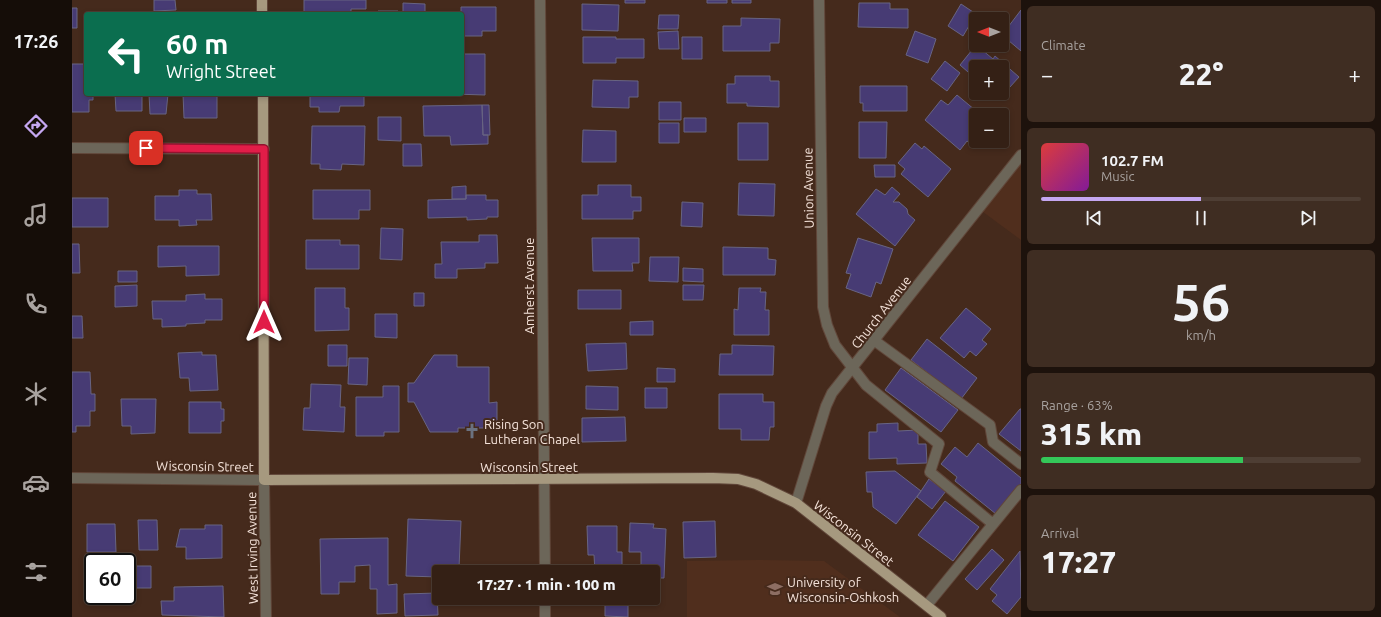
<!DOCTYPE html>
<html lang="en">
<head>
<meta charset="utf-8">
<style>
  body { margin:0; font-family:Ubuntu,sans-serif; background:#3f2d22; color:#f1f3f6; height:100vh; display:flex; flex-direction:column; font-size:15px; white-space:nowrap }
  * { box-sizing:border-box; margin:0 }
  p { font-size:13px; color:#a9a3a0 }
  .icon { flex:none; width:22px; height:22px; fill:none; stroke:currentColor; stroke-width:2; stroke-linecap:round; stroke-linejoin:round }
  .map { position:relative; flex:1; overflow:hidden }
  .panel { display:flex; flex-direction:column; gap:6px; padding:6px; background:#1d120c; width:360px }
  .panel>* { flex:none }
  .hud { position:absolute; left:12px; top:12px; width:380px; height:84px; border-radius:4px; box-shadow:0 2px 6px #0003,0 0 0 1px #4e3e34; background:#0b6e4f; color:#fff; overflow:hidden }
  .needle { width:26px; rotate:270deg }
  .tools { position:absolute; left:897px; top:12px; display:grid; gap:8px }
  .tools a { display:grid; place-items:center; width:40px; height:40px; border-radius:4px; background:#342015; box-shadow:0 2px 6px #0003,0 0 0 1px #4e3e34; font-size:20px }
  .speed { position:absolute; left:12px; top:553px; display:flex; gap:8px; font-size:20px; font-weight:700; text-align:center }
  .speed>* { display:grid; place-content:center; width:52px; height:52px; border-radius:50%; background:#342015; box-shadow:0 2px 6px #0003,0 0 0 1px #4e3e34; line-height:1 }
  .speed .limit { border:2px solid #111; border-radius:6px; background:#fff; color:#111 }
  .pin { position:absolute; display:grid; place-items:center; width:34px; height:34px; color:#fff; margin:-17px; border-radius:8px; box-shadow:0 2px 6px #0006 }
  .me { position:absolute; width:44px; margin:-22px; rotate:0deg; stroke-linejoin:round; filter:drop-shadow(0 0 3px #0008) }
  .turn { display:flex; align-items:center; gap:14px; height:84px; padding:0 16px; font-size:18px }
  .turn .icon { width:52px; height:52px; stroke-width:2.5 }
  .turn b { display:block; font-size:28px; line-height:34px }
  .big { font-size:30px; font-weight:800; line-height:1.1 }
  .panel .card { flex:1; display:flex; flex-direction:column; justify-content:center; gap:6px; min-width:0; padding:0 14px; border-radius:6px; background:#3f2d22 }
  .panel .dial { align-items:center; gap:0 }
  .dial b { font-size:52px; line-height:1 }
  .song { display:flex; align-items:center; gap:12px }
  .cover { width:48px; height:48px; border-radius:6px; background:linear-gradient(135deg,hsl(0 70% 55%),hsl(290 70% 35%)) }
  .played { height:4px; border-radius:2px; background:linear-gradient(90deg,#c5a7f1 50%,#4e3e34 50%) }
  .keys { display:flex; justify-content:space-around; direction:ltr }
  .heat { display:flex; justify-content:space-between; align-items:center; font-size:22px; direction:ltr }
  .charge { height:6px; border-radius:3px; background:linear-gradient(90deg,#34c759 63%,#4e3e34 0) }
  .trip { position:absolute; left:360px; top:565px; width:228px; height:40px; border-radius:4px; background:#342015; box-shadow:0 2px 6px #0003,0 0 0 1px #4e3e34; font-weight:800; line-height:40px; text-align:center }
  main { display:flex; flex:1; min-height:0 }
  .dock { display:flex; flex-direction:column; width:72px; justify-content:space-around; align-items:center; background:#150d08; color:#a9a3a0 }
  .dock .icon { width:28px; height:28px }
  .dock .on { color:#c5a7f1 }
  .dock b { font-size:18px; color:#f1f3f6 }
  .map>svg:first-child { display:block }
  .built { fill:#502e1d }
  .building { fill:#473b74; stroke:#686482 }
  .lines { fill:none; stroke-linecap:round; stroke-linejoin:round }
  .minor-casing { stroke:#61473a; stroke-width:12 }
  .major-casing { stroke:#61473a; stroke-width:12 }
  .minor { stroke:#6c6659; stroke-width:10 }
  .major { stroke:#a6997f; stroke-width:10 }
  .route-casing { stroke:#92132f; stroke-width:10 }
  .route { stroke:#e11d48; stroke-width:7 }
  .labels { text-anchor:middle; stroke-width:4; stroke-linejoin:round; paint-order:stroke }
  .street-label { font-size:13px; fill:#f4e2d9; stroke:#452a1c }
  .poi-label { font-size:13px; fill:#f4e2d9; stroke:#452a1c; text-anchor:start }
</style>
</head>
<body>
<main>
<nav class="dock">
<b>17:26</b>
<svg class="icon on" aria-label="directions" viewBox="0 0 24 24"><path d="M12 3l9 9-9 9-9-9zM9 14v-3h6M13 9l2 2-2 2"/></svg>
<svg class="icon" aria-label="music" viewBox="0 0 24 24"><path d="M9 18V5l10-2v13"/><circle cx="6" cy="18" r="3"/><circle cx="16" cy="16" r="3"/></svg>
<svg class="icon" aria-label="phone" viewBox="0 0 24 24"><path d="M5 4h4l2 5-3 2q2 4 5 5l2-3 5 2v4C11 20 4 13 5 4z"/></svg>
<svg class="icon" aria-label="climate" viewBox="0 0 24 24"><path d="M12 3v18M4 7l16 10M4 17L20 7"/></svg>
<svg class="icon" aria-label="car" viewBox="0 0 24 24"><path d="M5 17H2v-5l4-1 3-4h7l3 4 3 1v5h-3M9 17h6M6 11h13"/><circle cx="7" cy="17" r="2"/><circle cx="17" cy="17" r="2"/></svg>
<svg class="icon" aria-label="filters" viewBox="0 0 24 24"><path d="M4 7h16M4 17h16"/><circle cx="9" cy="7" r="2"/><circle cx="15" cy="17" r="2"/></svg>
</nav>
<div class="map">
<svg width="949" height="617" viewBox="0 0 949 617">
  <rect width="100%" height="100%" fill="#452a1c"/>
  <!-- built -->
  <path class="built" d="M949,155V240L907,209Z
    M684,560L752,561L828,617H615V561Z"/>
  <!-- building -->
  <path class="building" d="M82,0H103L104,10L82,11Z
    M232,0H294V9H279V14H232Z
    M553,0H573V3H553Z
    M635,0H655V3H635Z
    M660,0H679V3H660Z
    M331,3L353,4V14H331Z
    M787,3H818V9H836V28L786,27Z
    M510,4L547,5L546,31L510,30Z
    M889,4L904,14L891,36L876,26Z
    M389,7H424V31H410V36H390V14H385H389Z
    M0,8H5V28H0Z
    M949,10V51L930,35Z
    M306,11H326V14H306Z
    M587,15H607L606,29H586Z
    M669,18L708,19L707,43H698V51H651V26H669Z
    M606,31L607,49H587L586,32Z
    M843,31L864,39L856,63L834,55Z
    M511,37H544V39H572V58H544V63H511Z
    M610,37H630V59H610Z
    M904,45L921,59L923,56L947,77L928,98L922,93H930V67H904V79L888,65Z
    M390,54H413V95L381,94H390Z
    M873,61L888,73L875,91L859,79Z
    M0,64H13L14,94H21V100H17V112H0Z
    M663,76H698V81H707V107L675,106V103H655V84H663Z
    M521,80L566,81V97H557V108L520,107Z
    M788,86H835V111H791V103H788Z
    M43,94H70V111H44Z
    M77,94H96L94,114H78Z
    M111,94H145V118H112Z
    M238,94H292V106H268L267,112H247V107H238Z
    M885,95L909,115H904V139L899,144L895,141L888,150L853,120L869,100L876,105Z
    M587,102H609V120H587Z
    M410,105L411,135H416V144L379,145L378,136H352L351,106Z
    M410,105H417L418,135H411Z
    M306,117H329V141L306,140Z
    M612,118H634V132H612Z
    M787,122H815L814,158H787Z
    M587,123H607V143H587Z
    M666,123H696V160H666Z
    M240,126H293L292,165L270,164L269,170L248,169V164H239Z
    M511,130L544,131V162H510Z
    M843,143L850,149L852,146L879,169L856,197L829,174L833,169L826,163Z
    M331,144H349L350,166H331Z
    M802,165H823V177H803Z
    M667,183L703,184L702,216L666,215Z
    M526,185H559V197H569V211H561V219H510V195H526Z
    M394,186V199H380V187Z
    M820,187L828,194L821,202H827L835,209L836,214L843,220L823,246L784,214L804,189L813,195Z
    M107,190H125V194H139L140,220H124L125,225L107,226V220H83V196H107Z
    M241,190H298V210H287V219H241Z
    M394,195H414V200H426V217H415V219L395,220V217L356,218V200L394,199Z
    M0,198H36V227H0Z
    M610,202L631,203L630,227L609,226Z
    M309,228L331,229L330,260L308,259Z
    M407,235H425L426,263H413V268L385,269V278H363V264H370L369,242H407Z
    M520,238H567V263H560L561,271H521Z
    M786,238L821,249L809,284L804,282L799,297L774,288L779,274L774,273Z
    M234,240H268V245H287V269H234Z
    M0,244H7L8,273H0Z
    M86,246H147V275L114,276V266L86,267Z
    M651,247L696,248V259L704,260L703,275H651Z
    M578,257H607L606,282L577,281Z
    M611,268L631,269V282L611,281Z
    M46,271H65V282H46Z
    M65,285V306L43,307V286Z
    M611,285H632L631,300H611Z
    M243,288H273V308H277V330L243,331Z
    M667,288H689L688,292H694L693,310H697V335H662V309L666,310Z
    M506,290H549V309H506Z
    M342,293H352V306H342Z
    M133,294V299H150V320H133V323L114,324V326L90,327V319H81L80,301H114V295Z
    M894,308L919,329L910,340L915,344L904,356L898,351L892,358L868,338Z
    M303,314H325V338L303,337Z
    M0,316H10L11,338H0Z
    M581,321V335H558V322Z
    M855,339L905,378L889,399L839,360Z
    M554,343L555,369L516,371L514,344Z
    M256,345H275V366H256Z
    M660,345L702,346L701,375H647L648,354H660Z
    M130,352V355H144L146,390L118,391L117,378H108L106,353Z
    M362,355H385V367H417V403L425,402V428H386V432H358L342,402H336V383H342Z
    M277,358H296L295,385L276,384Z
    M585,368L603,369V382H585Z
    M829,368L886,410L869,432L813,390Z
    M0,372H18L19,394H23V411H18V426H4V432H0Z
    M239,384L269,385L268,407H273L272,432L231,430L232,408H238Z
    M311,386H327V432H312V436H284V397H311Z
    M514,386L546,387V410L514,409Z
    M573,388H595V408H573Z
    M647,394H691V402H702V427H698L697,440H669V429H647Z
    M49,399H84L83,433L59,434V426H50Z
    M117,402H149V409H152V421H149V433H117Z
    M948,409H949V451L927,434Z
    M553,417L554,441L510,442V418Z
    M826,423V431L846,430V444H854L855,463L825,464V458L797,459V432H805V424Z
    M906,443L949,478V484L924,514L883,481L885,477L869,464L883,447L895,457Z
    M823,471L849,491L824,524L801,507L800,492H795L794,472Z
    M857,479L874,491L860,509L845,497Z
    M873,501L907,527L881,561L846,535Z
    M336,519L389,521L387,568H378V572H367V577L334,576Z
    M66,520H85L86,550H67Z
    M643,521L644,557L612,558L611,522Z
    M558,523L582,524L581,528L594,529L592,578H581V572H569V552H557Z
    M15,524H43L44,552H15Z
    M133,525H150V558L114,559V547H104L108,529H133Z
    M515,526H545V552H550V572H523L522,555H516Z
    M316,538V585L325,584V613L305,614V589H298V565L283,566V582H267V594H249L248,539Z
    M920,549L932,560L905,590L893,579Z
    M948,551L949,597L935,614L920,601L925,595L918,589Z
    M57,566H79V588H57Z
    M151,586L152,617L90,615L89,601H102V587Z
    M365,593L366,615L333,616L332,594Z
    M533,598H556V617L533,616Z"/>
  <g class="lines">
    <defs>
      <path id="minor" d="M468,0L473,572
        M747,0L751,307L755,325L763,345L794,385L867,444L858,472L921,524
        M0,148L192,149
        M803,341L918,425L921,442L949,464
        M0,478L192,480L194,617
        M724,503L754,406L760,393L949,155
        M473,598V617
        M855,605L949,490"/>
      <path id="major" d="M190,0V14
        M191,94L192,480L641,478L666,479L684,484L724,503L869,617"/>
    </defs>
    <!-- minor casing -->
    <use href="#minor" class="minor-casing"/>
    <!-- major casing -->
    <use href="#major" class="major-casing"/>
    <!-- minor -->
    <use href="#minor" class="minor"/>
    <!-- major -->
    <use href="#major" class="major"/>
  </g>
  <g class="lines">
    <defs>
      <path id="route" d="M74,148L192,149V322"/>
    </defs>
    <!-- route casing -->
    <use href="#route" class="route-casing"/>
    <!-- route -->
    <use href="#route" class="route"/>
  </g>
  <!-- icons -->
  <defs>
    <symbol id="church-bare" viewBox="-9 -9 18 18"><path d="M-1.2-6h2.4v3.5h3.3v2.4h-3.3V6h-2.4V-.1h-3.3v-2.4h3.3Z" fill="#6b7280" stroke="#452a1c" stroke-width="2.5" paint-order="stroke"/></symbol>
    <symbol id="university-bare" viewBox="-9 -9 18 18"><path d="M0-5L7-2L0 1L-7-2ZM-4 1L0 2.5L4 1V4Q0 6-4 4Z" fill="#8d6e63" stroke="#452a1c" stroke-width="2.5" paint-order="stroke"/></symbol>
  </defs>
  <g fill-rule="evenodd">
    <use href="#church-bare" x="389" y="420" width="22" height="22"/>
    <use href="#university-bare" x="692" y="578" width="22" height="22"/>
  </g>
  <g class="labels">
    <!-- street labels -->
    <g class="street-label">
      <text transform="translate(736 188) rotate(-91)" y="5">Union Avenue</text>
      <text transform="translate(457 286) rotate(-90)" y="5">Amherst Avenue</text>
      <text transform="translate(809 312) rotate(-52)" y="5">Church Avenue</text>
      <text transform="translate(133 466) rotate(1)" y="5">Wisconsin Street</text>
      <text x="457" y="472">Wisconsin Street</text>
      <text transform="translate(782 533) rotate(38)" y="5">Wisconsin Street</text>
      <text transform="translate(180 548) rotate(-91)" y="5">West Irving Avenue</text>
    </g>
    <!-- poi labels -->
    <g class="poi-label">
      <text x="412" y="429">Rising Son<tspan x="412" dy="15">Lutheran Chapel</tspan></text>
      <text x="715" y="587">University of<tspan x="715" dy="15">Wisconsin-Oshkosh</tspan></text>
    </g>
  </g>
</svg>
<div class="tools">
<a><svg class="needle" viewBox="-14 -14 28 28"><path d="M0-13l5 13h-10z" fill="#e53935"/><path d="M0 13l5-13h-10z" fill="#a9a3a0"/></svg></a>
<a>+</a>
<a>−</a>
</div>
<div class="speed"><div class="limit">60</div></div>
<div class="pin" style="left:74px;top:148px;background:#d93025"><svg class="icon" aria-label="arrive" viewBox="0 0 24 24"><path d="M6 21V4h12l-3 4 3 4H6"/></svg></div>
<svg class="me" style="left:192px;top:322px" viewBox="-20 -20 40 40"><path d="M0-17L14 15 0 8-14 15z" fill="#e11d48" stroke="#fff" stroke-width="4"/></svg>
<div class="trip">17:27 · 1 min · 100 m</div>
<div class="hud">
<div class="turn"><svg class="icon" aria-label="left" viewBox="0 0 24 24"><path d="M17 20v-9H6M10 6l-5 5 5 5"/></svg><div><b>60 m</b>Wright Street</div></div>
</div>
</div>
<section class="panel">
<div class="card"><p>Climate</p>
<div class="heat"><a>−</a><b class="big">22°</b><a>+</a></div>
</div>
<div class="card">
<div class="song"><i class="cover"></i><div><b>102.7 FM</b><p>Music</p></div></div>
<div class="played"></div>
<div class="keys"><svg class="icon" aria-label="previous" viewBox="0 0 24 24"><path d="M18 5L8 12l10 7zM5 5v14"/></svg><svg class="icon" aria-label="pause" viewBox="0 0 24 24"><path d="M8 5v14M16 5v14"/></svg><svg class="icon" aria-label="next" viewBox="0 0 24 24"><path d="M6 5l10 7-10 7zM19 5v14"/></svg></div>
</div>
<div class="card dial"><b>56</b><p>km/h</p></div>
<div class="card"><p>Range · 63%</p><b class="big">315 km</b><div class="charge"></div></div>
<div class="card"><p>Arrival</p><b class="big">17:27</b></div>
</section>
</main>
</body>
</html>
